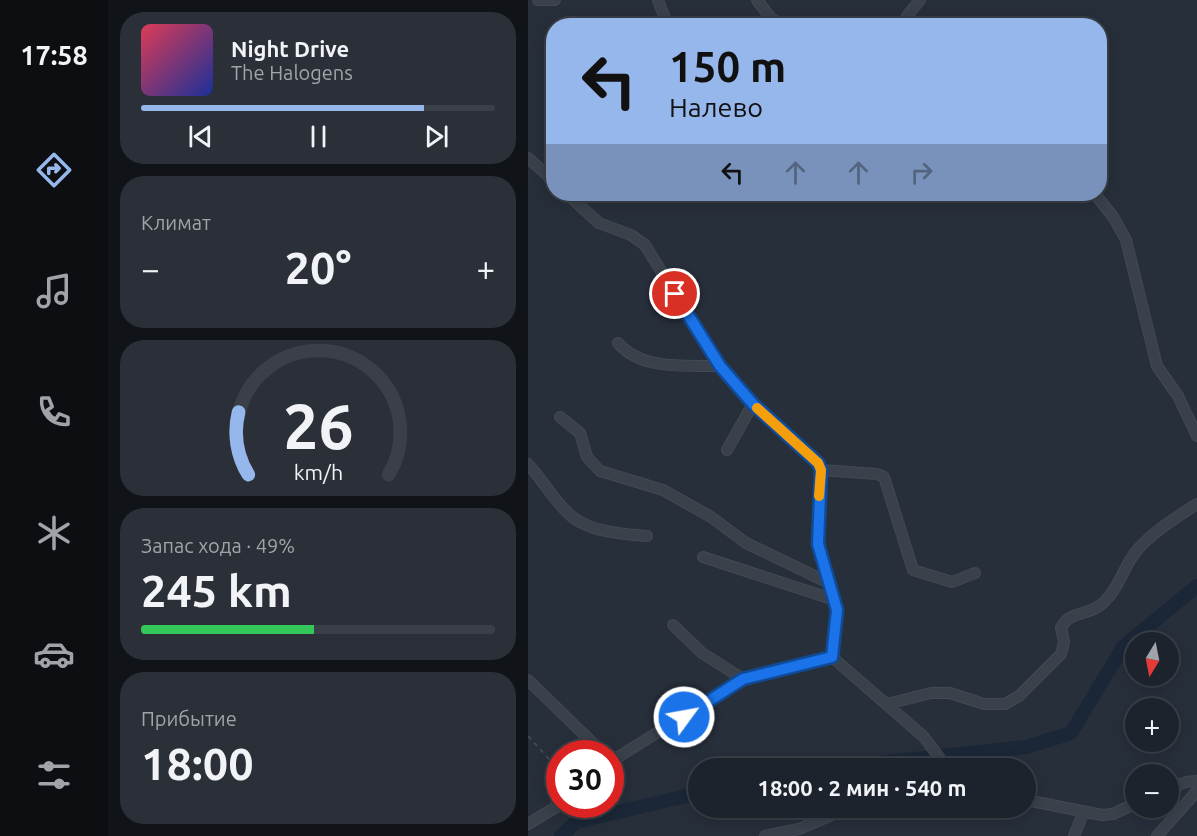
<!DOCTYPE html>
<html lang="ru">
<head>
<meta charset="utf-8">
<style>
  body { margin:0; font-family:Ubuntu,sans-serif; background:#2a2f38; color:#f1f3f6; height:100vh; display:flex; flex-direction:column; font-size:22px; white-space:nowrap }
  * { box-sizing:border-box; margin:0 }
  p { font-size:20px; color:#a0a4a9 }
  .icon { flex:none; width:33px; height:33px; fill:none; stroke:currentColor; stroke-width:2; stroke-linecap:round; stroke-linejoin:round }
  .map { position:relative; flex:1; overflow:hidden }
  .drawer { display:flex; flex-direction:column; gap:12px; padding:12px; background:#101318; width:420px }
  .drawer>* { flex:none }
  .top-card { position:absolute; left:18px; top:18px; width:561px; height:183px; border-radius:24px; box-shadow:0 3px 15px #0003,0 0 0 2px #3b4048; background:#96b7eb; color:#111; overflow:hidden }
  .needle { width:39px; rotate:190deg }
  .buttons { position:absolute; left:597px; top:632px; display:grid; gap:12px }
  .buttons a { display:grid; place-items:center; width:54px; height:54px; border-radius:50%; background:#1d232c; box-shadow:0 3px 15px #0003,0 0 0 2px #3b4048; font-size:30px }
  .speed { position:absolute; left:18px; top:740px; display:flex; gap:12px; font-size:30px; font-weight:700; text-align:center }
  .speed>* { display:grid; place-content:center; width:78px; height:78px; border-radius:50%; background:#1d232c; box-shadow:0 3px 15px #0003,0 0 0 2px #3b4048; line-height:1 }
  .speed .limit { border:9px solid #d22; background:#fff; color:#111 }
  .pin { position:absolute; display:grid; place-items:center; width:51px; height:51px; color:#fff; margin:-26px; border:3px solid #fff; border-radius:50%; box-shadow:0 2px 6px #0007 }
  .me { position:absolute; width:66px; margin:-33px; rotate:58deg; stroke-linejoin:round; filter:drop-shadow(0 0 4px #0008) }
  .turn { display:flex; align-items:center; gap:21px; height:126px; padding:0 24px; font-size:27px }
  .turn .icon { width:78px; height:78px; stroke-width:2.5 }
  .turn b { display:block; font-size:42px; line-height:51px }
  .lanes { display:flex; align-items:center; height:57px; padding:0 24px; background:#0003; justify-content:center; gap:30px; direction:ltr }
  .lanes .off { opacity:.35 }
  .big { font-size:45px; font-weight:700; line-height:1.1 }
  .drawer .tile { flex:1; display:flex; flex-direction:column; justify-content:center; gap:9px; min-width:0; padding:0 21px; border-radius:24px; background:#2a2f38 }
  .drawer .dial { align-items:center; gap:0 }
  .dial svg { height:156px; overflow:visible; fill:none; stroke:#3b4048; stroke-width:7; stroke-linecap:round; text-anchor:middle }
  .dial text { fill:#f1f3f6; stroke:none }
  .song { display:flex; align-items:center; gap:18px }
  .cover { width:72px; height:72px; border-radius:9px; background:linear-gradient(135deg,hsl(350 70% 55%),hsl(230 70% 35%)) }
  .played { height:6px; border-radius:3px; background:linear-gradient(90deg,#96b7eb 80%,#3b4048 80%) }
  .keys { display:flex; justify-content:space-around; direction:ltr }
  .heat { display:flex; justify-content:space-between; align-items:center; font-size:33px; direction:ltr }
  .charge { height:9px; border-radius:4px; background:linear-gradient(90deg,#34c759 49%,#3b4048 0) }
  .trip { position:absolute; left:160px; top:758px; width:348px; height:60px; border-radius:30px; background:#1d232c; box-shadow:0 3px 15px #0003,0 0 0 2px #3b4048; font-weight:700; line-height:60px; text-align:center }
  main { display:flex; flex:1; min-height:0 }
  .menu { display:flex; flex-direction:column; width:108px; justify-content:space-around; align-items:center; background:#0c0e12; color:#a0a4a9 }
  .menu .icon { width:42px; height:42px }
  .menu .on { color:#96b7eb }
  .menu b { font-size:27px; color:#f1f3f6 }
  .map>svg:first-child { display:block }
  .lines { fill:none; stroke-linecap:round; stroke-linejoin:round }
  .river { stroke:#1b2737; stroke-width:14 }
  .minor-casing { stroke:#434a54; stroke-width:12 }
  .path { stroke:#425354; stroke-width:1.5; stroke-dasharray:4.5 4.5; stroke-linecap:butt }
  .minor { stroke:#3a414b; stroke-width:10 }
  .route-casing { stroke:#114b97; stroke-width:15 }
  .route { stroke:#1a73e8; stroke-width:10 }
  .slow { stroke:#f59e0b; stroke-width:10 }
</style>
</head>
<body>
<main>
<nav class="menu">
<b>17:58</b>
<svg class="icon on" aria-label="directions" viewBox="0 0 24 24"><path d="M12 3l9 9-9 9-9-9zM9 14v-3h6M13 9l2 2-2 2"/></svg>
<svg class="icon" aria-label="music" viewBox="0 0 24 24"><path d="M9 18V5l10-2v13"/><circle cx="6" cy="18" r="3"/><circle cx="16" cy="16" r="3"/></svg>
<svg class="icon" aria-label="phone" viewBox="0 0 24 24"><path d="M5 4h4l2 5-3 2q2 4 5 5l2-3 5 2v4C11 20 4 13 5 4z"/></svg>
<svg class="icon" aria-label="climate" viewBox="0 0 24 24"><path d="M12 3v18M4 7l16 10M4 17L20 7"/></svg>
<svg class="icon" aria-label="car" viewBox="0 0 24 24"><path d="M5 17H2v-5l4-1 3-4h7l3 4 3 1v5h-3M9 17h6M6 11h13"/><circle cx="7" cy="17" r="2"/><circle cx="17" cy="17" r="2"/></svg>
<svg class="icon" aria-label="filters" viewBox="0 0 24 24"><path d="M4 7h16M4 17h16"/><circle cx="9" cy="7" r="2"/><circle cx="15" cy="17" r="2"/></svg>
</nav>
<section class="drawer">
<div class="tile">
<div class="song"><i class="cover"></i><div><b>Night Drive</b><p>The Halogens</p></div></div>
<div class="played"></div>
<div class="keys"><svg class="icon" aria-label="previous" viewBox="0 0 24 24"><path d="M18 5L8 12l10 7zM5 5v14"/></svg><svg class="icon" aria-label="pause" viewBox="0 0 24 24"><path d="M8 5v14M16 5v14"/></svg><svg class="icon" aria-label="next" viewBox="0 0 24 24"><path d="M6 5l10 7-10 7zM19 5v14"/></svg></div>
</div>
<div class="tile"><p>Климат</p>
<div class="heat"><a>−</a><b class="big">20°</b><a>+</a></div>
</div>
<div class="tile dial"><svg viewBox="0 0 100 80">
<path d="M14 69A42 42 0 1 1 86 69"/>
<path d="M14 69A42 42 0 0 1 9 37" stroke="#96b7eb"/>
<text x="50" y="56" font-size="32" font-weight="700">26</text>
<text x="50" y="72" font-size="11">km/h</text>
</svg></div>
<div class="tile"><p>Запас хода · 49%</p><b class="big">245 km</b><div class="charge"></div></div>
<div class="tile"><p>Прибытие</p><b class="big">18:00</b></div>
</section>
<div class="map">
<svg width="669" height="836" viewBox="0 0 669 836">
  <rect width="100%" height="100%" fill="#272f3b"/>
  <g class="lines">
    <!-- river -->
    <path class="river" d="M304,768L498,747L543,733L595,647L669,586
      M33,836L48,822L171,793"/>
    <defs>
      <path id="minor" d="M10,0H27
        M130,0L140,26
        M229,0L242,17L254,26
        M379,26V16L392,0
        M0,158L26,181
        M39,194L71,223L103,235L117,245L192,366L225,404L290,463L293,470L290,544L309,610L304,657
        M567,194L586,218L598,240L629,366L650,396L669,436
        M90,343C114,371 159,365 192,366
        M32,417L52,433L59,457L72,471L135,490L183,517L218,543L301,583
        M199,450L225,404
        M0,464C14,479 24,498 39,512C58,532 93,534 119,536
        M293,470L349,474L356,477L385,570L424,582L447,573
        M175,557L307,600
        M145,625L174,653L215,679
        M0,680L75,753
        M359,704L403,693H422L456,704H477L491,696L533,654L536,642L533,628C541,610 562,616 575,603C593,586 595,566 610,549C626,531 649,517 669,504
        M82,762L215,679L304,657L396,737L419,768
        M640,789L658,782L669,781
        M498,800L574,815L585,814L608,803
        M0,824L33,804
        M237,836L271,829L323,807
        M546,836L555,813
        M629,836L669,791"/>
    </defs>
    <!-- minor casing -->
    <use href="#minor" class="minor-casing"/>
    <!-- path -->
    <path class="path" d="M0,736L32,771"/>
    <!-- minor -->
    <use href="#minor" class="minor"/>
  </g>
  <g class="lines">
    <defs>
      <path id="route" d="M147,294L192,366L225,404L290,463L293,470L290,544L309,610L304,657L215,679L156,717"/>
    </defs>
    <!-- route casing -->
    <use href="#route" class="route-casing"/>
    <!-- route -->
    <use href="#route" class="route"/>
    <!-- slow -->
    <path class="slow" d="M229,408L290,463L293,470L291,496"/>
  </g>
</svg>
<div class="buttons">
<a><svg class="needle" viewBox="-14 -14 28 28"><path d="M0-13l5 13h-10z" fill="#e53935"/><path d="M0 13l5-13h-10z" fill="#a0a4a9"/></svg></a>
<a>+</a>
<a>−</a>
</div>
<div class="speed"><div class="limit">30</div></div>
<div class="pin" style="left:147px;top:294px;background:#d93025"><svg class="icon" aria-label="arrive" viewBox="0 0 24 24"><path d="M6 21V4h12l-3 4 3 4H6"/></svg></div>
<svg class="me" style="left:156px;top:717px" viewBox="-20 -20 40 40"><circle r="17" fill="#1a73e8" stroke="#fff" stroke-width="3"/><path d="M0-11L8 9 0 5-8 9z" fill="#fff"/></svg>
<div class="trip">18:00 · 2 мин · 540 m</div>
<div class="top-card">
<div class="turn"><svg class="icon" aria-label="left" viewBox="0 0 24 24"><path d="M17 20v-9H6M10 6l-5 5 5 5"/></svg><div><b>150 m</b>Налево</div></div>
<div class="lanes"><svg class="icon" aria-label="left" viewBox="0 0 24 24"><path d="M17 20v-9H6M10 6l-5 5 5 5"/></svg><svg class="icon off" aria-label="ahead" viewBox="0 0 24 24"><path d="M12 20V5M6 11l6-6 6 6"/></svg><svg class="icon off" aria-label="ahead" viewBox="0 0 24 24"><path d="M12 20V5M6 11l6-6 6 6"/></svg><svg class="icon off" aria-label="right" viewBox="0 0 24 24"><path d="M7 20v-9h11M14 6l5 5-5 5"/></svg></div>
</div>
</div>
</main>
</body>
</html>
